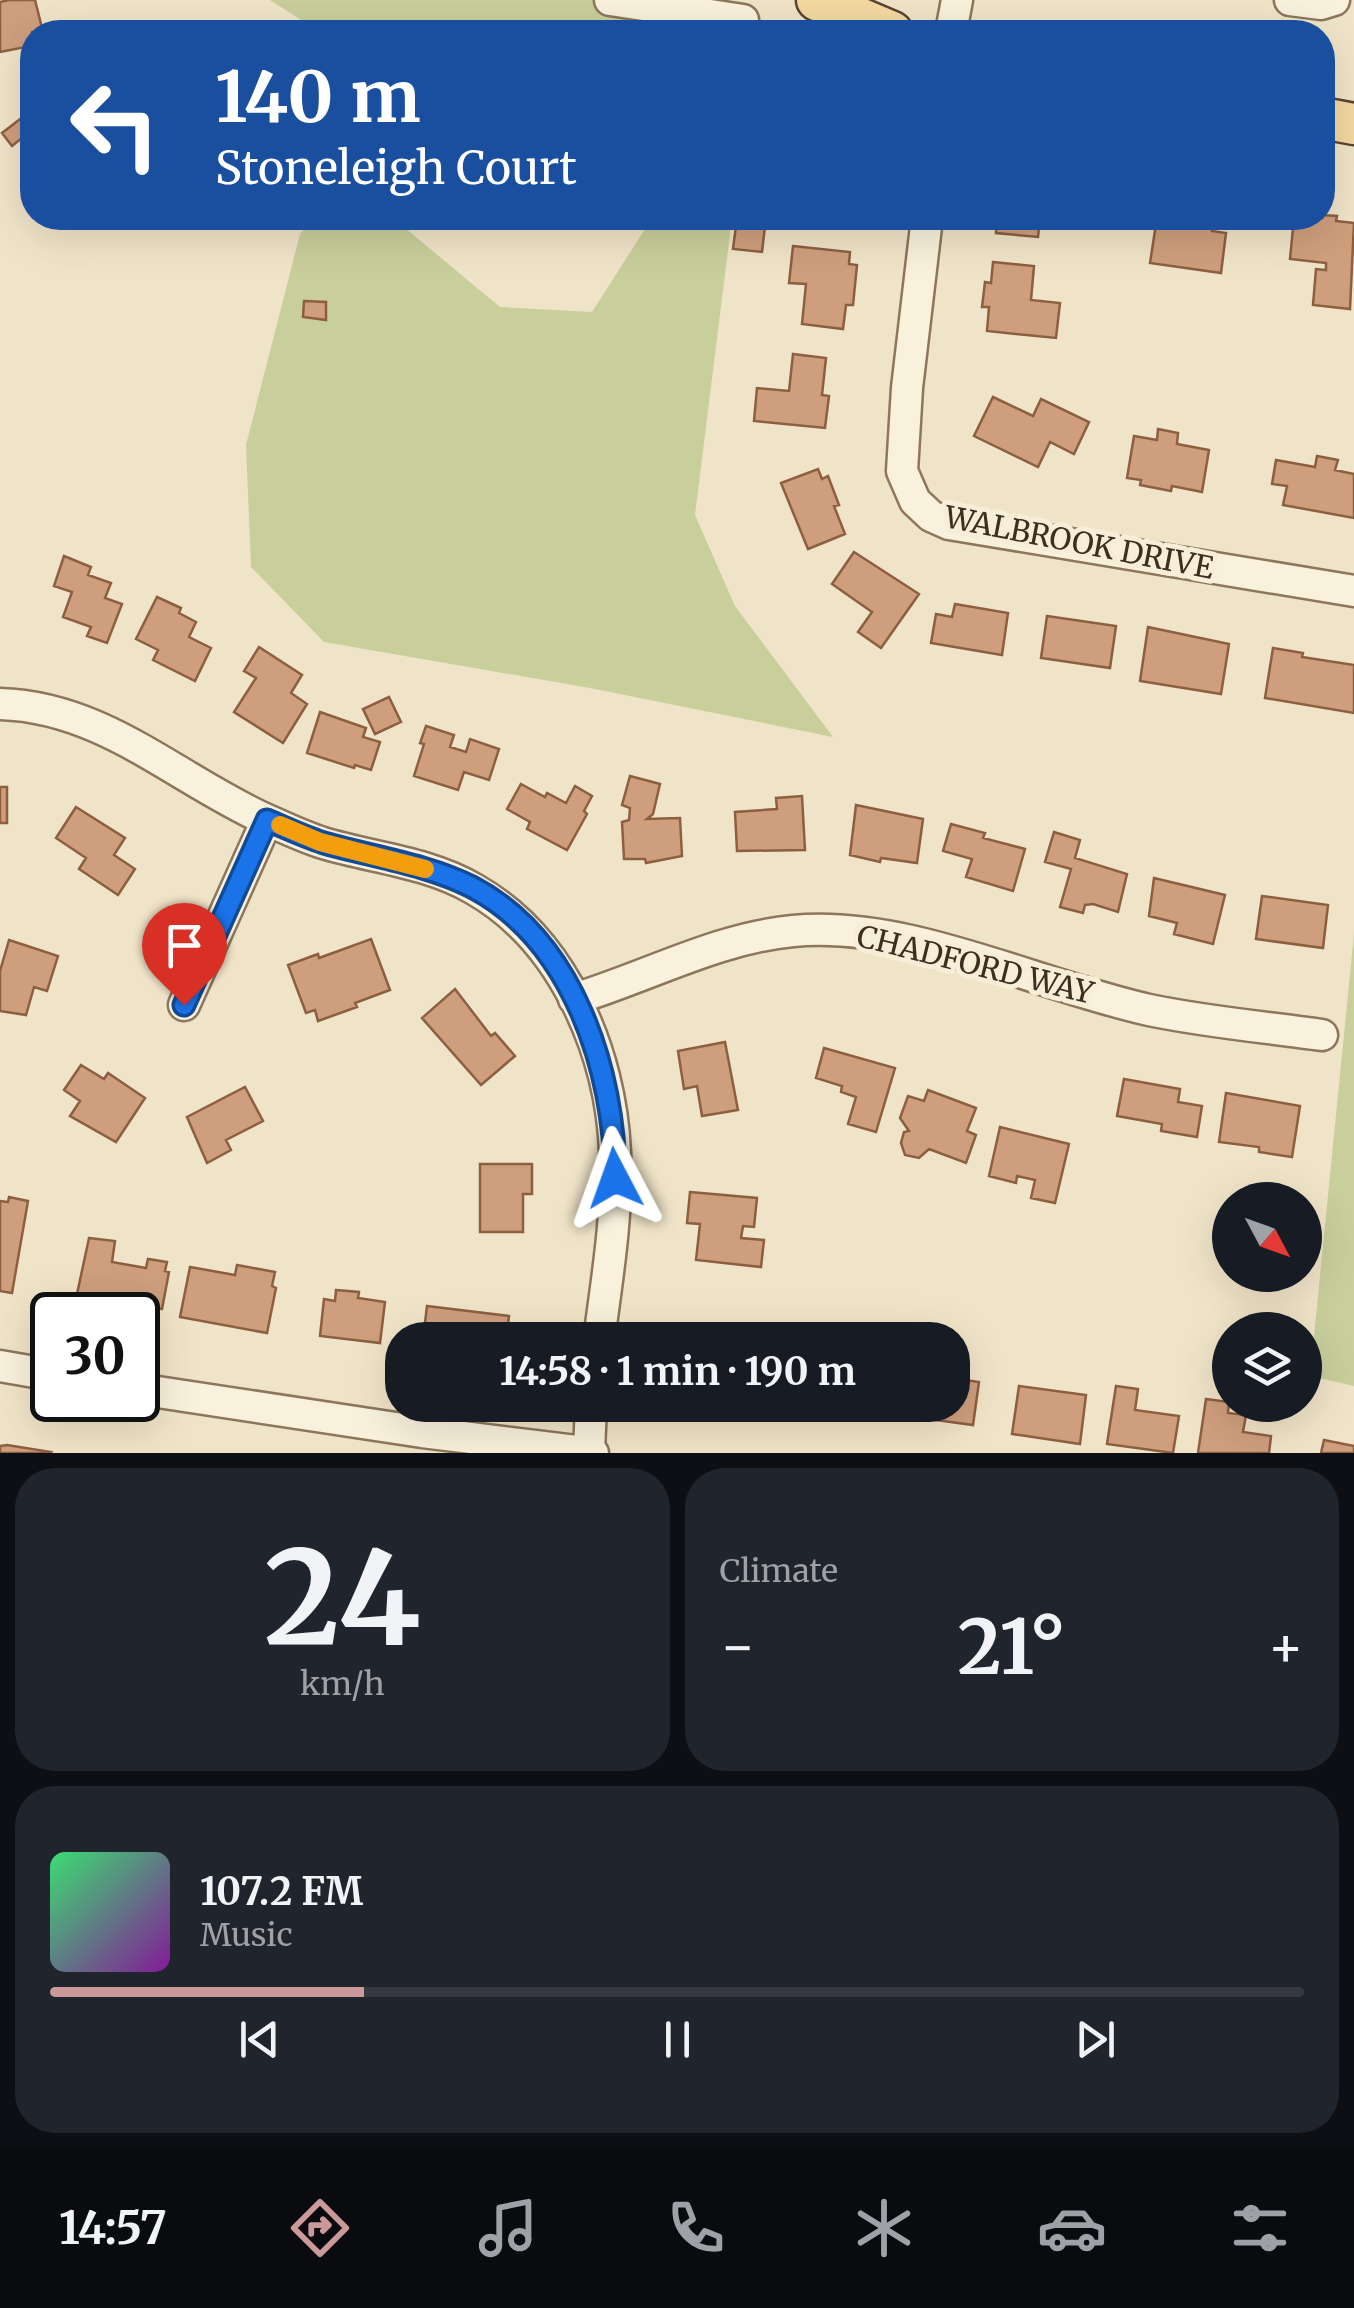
<!DOCTYPE html>
<html lang="en">
<head>
<meta charset="utf-8">
<style>
  body { margin:0; font-family:Merriweather,serif; background:#20242c; color:#f1f3f6; height:100vh; display:flex; flex-direction:column; font-size:38px; white-space:nowrap }
  * { box-sizing:border-box; margin:0 }
  p { font-size:32px; color:#9ea1a6 }
  .icon { flex:none; width:55px; height:55px; fill:none; stroke:currentColor; stroke-width:2; stroke-linecap:round; stroke-linejoin:round }
  .map { position:relative; height:1453px; overflow:hidden }
  .panel { display:flex; flex-direction:column; gap:15px; padding:15px; background:#0d0f14; flex:1 }
  .panel>* { flex:none }
  .banner { position:absolute; left:20px; top:20px; width:1315px; height:210px; border-radius:40px; box-shadow:0 10px 40px #0002; background:#1a4fa0; color:#fff; overflow:hidden }
  .needle { width:65px; rotate:131deg }
  .fabs { position:absolute; left:1212px; top:1182px; display:grid; gap:20px }
  .fabs a { display:grid; place-items:center; width:110px; height:110px; border-radius:50%; background:#171b24; box-shadow:0 10px 40px #0002; font-size:50px }
  .speed { position:absolute; left:30px; top:1292px; display:flex; gap:20px; font-size:50px; font-weight:700; text-align:center }
  .speed>* { display:grid; place-content:center; width:130px; height:130px; border-radius:50%; background:#171b24; box-shadow:0 10px 40px #0002; line-height:1 }
  .speed .limit { border:5px solid #111; border-radius:15px; background:#fff; color:#111 }
  .pin { position:absolute; display:grid; place-items:center; width:85px; height:85px; color:#fff; margin:-102px -42px; border-radius:50% 50% 50% 0; rotate:-45deg; box-shadow:0 0 10px #0007 }
  .pin .icon { rotate:45deg }
  .me { position:absolute; width:110px; margin:-55px; rotate:356deg; stroke-linejoin:round; filter:drop-shadow(0 0 8px #0008) }
  .turn { display:flex; align-items:center; gap:35px; height:210px; padding:0 30px; font-size:45px }
  .turn .icon { width:130px; height:130px; stroke-width:2.5 }
  .turn b { display:block; font-size:70px; line-height:85px }
  .big { font-size:75px; font-weight:700; line-height:1.1 }
  .panel .widget { flex:1; display:flex; flex-direction:column; justify-content:center; gap:15px; min-width:0; padding:0 35px; border-radius:40px; background:#20242c }
  .panel .dial { align-items:center; gap:0 }
  .dial b { font-size:130px; line-height:1 }
  .song { display:flex; align-items:center; gap:30px }
  .cover { width:120px; height:120px; border-radius:15px; background:linear-gradient(135deg,hsl(140 70% 55%),hsl(290 70% 35%)) }
  .played { height:10px; border-radius:5px; background:linear-gradient(90deg,#cc999b 25%,#363941 25%) }
  .keys { display:flex; justify-content:space-around; direction:ltr }
  .heat { display:flex; justify-content:space-between; align-items:center; font-size:55px; direction:ltr }
  .panel .tiles { flex:1; display:grid; gap:15px; grid-template-columns:1fr 1fr }
  .widget:last-child { grid-column:span 2 }
  .trip { position:absolute; left:385px; top:1322px; width:585px; height:100px; border-radius:40px; background:#171b24; box-shadow:0 10px 40px #0002; font-weight:700; line-height:100px; text-align:center }
  .tab-bar { display:flex; height:160px; justify-content:space-around; align-items:center; background:#090b0e; color:#9ea1a6 }
  .tab-bar .icon { width:70px; height:70px }
  .tab-bar .current { color:#cc999b }
  .tab-bar b { font-size:45px; color:#f1f3f6 }
  .map>svg:first-child { display:block }
  .green { fill:#c9cf9b }
  .building { fill:#cf9f7d; stroke:#8d5f41; stroke-width:2.5 }
  .lines { fill:none; stroke-linecap:round; stroke-linejoin:round }
  .minor-casing { stroke:#8d765c; stroke-width:35 }
  .major-casing { stroke:#5b4430; stroke-width:45 }
  .minor { stroke:#faf1dc; stroke-width:30 }
  .major { stroke:#f3d9a0; stroke-width:40 }
  .route-casing { stroke:#114b97; stroke-width:25 }
  .route { stroke:#1a73e8; stroke-width:18 }
  .slow { stroke:#f59e0b; stroke-width:18 }
  .labels { text-anchor:middle; stroke-width:10; stroke-linejoin:round; paint-order:stroke }
  .street-label { font-size:30px; fill:#3d2e20; stroke:#f7eed8 }
</style>
</head>
<body>
<div class="map">
<svg width="1354" height="1453" viewBox="0 0 1354 1453">
  <rect width="100%" height="100%" fill="#f0e4c8"/>
  <!-- green -->
  <path class="green" d="M270,0H714L756,19L754,32H320Z
    M313,218H393L500,307L592,312L652,218H732L695,515L735,606L833,737L590,688L324,642L251,567L246,445L300,234Z
    M1354,934V1386L1310,1376Z"/>
  <!-- building -->
  <path class="building" d="M9,0H35L43,32H32L31,46L0,52V2Z
    M24,116L32,130L12,146L2,133Z
    M1322,215L1337,216L1336,221L1354,223L1350,309L1313,305L1316,269L1326,270V263L1290,259L1294,218H1322Z
    M737,218H766L762,252L733,249Z
    M997,218H1040L1038,237L996,233Z
    M1174,220L1213,226L1212,231L1226,233L1221,273L1150,263L1156,224L1173,226Z
    M793,246L850,252L849,264L857,265L853,305H846L843,329L802,324L806,284L789,283Z
    M993,262L1034,266L1031,300L1060,303L1056,338L987,331L989,307H982L985,282L991,283Z
    M304,301L326,302V320L303,317Z
    M793,354L826,358L822,395L829,396L825,428L754,421L757,388L789,391Z
    M993,397L1033,416L1041,399L1089,422L1074,454L1050,442L1038,467L974,436Z
    M1158,429L1178,433L1177,444L1209,450L1202,492L1172,486L1171,491L1140,485L1141,480L1127,478L1134,436L1157,440Z
    M1317,456L1338,460L1335,470L1354,474V518L1283,505L1287,486L1272,484L1276,460L1315,467Z
    M818,469L822,479L828,476L839,505L834,506L845,534L808,549L781,483Z
    M854,552L919,594L881,648L858,632L872,612L832,584Z
    M64,556L91,567L88,575L111,583L105,598L122,604L107,643L87,636L91,627L63,617L72,592L54,586Z
    M157,597L181,608L179,613L196,622L189,637L211,648L195,681L153,660L158,650L136,639Z
    M955,604L1008,613L1002,655L931,643L936,614L952,617Z
    M1047,616L1116,626L1110,668L1041,658Z
    M1148,627L1229,644L1221,694L1140,681Z
    M259,647L302,675L291,693L307,704L283,743L234,712L256,678L244,671Z
    M1273,648L1303,653L1302,657L1354,665V713L1265,698Z
    M389,697L401,722L375,734L363,709Z
    M320,712L366,728L363,737L380,742L371,770L355,765L354,768L307,753Z
    M426,726L454,735L450,747L466,752L470,739L499,749L489,780L464,772L458,790L414,776L424,744L420,743Z
    M630,776L660,784L653,814L647,819L680,818L682,856L646,863L645,859H624L622,822L629,820L630,808L622,805Z
    M521,784L545,797L547,793L566,803L575,786L592,796L584,811L587,814L567,850L527,829L530,822L507,809Z
    M0,787H7V823H0Z
    M802,796L805,850L737,851L735,812L777,809L776,798Z
    M856,805L923,819L917,863L881,858L880,862L850,855Z
    M76,807L125,838L114,855L135,869L118,895L79,869L86,858L56,838Z
    M951,824L985,833L983,838L1025,849L1013,891L966,877L972,859L943,851Z
    M1054,832L1080,840L1075,858L1127,874L1118,912L1093,904L1085,905L1083,913L1060,907L1071,869L1045,862Z
    M1154,878L1225,895L1213,944L1174,934L1177,923L1149,916Z
    M1262,896L1328,905L1323,948L1256,939Z
    M371,939L390,990L355,1003L357,1007L318,1021L315,1010L306,1013L288,965L318,954L319,958Z
    M9,940L58,956L47,991L34,987L26,1015L0,1011V971Z
    M455,989L491,1036L495,1033L515,1056L481,1085L422,1018Z
    M725,1042L738,1110L702,1116L697,1086L684,1089L678,1051Z
    M824,1048L895,1068L876,1132L848,1124L856,1097L841,1092L842,1086L816,1078Z
    M81,1065L104,1079L108,1073L145,1098L116,1142L70,1116L80,1101L64,1090Z
    M1124,1079L1180,1089L1178,1102L1202,1106L1197,1137L1161,1131L1162,1124L1117,1116Z
    M245,1087L263,1121L226,1140L231,1150L207,1163L187,1117Z
    M928,1090L976,1108L967,1131L976,1135L966,1163L929,1149L919,1158L905,1155L901,1143L904,1132L909,1131L900,1118L908,1096L924,1101Z
    M1226,1093L1300,1106L1292,1157L1259,1152V1147L1219,1142Z
    M1000,1127L1069,1144L1055,1203L1031,1198L1035,1180L1017,1176L1016,1183L989,1176Z
    M480,1164H532V1194H523V1232H480Z
    M690,1192L757,1198L754,1227L743,1226L741,1238L764,1240L761,1267L696,1260L700,1224L687,1223Z
    M9,1197L28,1201L12,1293L0,1291V1201L8,1202Z
    M89,1238L115,1241L112,1262L146,1268L148,1259L167,1262L165,1271L169,1272L162,1309L126,1303L124,1313L110,1310L112,1301L77,1294Z
    M237,1265L275,1272L272,1286L276,1288L267,1333L180,1317L190,1267L235,1275Z
    M336,1290L359,1292L358,1298L385,1302L380,1343L320,1336L324,1299L335,1301Z
    M427,1306L509,1316L506,1340H423Z
    M952,1378L979,1382L973,1425L906,1416L907,1405H952Z
    M1019,1386L1086,1395L1080,1444L1012,1434Z
    M1116,1386L1138,1389L1135,1410L1179,1416L1173,1453L1107,1444Z
    M1206,1399L1229,1402L1228,1413L1246,1415L1243,1432L1271,1436L1269,1453H1198Z
    M1324,1440L1354,1446V1453H1321Z
    M7,1445L51,1452L50,1453H0V1446Z"/>
  <g class="lines">
    <defs>
      <path id="minor" d="M610,0L743,20
        M1290,0L1321,4L1334,0
        M951,32L957,0
        M927,218L907,388L902,471L915,501L931,516L949,524L1354,591
        M0,704C104,707 176,779 267,820C285,828 304,837 323,843C373,858 428,862 474,889C564,940 611,1053 615,1152C618,1215 607,1278 599,1340
        M574,999C647,977 717,938 793,931C908,920 1036,985 1149,1010C1206,1022 1265,1027 1322,1035
        M184,1005L267,820
        M0,1366L52,1375
        M138,1389L422,1432L593,1453
        M589,1452L591,1405"/>
      <path id="major" d="M817,0L892,32
        M1322,118L1354,124"/>
    </defs>
    <!-- minor casing -->
    <use href="#minor" class="minor-casing"/>
    <!-- major casing -->
    <use href="#major" class="major-casing"/>
    <!-- minor -->
    <use href="#minor" class="minor"/>
    <!-- major -->
    <use href="#major" class="major"/>
  </g>
  <g class="lines">
    <defs>
      <path id="route" d="M184,1005L267,820C286,828 305,837 324,843C373,857 426,864 472,887C573,940 615,1071 615,1178"/>
    </defs>
    <!-- route casing -->
    <use href="#route" class="route-casing"/>
    <!-- route -->
    <use href="#route" class="route"/>
    <!-- slow -->
    <path class="slow" d="M280,825L320,842L425,869"/>
  </g>
  <g class="labels">
    <!-- street labels -->
    <g class="street-label">
      <text transform="translate(1079 543) rotate(11)" y="10">WALBROOK DRIVE</text>
      <text transform="translate(975 965) rotate(14)" y="10">CHADFORD WAY</text>
    </g>
  </g>
</svg>
<div class="fabs">
<a><svg class="needle" viewBox="-14 -14 28 28"><path d="M0-13l5 13h-10z" fill="#e53935"/><path d="M0 13l5-13h-10z" fill="#9ea1a6"/></svg></a>
<a><svg class="icon" aria-label="layers" viewBox="0 0 24 24"><path d="M12 4l9 5-9 5-9-5zM3 14l9 5 9-5"/></svg></a>
</div>
<div class="speed"><div class="limit">30</div></div>
<div class="pin" style="left:184px;top:1005px;background:#d93025"><svg class="icon" aria-label="arrive" viewBox="0 0 24 24"><path d="M6 21V4h12l-3 4 3 4H6"/></svg></div>
<svg class="me" style="left:615px;top:1178px" viewBox="-20 -20 40 40"><path d="M0-17L14 15 0 8-14 15z" fill="#1a73e8" stroke="#fff" stroke-width="4"/></svg>
<div class="trip">14:58 · 1 min · 190 m</div>
<div class="banner">
<div class="turn"><svg class="icon" aria-label="left" viewBox="0 0 24 24"><path d="M17 20v-9H6M10 6l-5 5 5 5"/></svg><div><b>140 m</b>Stoneleigh Court</div></div>
</div>
</div>
<section class="panel">
<div class="tiles">
<div class="widget dial"><b>24</b><p>km/h</p></div>
<div class="widget"><p>Climate</p>
<div class="heat"><a>−</a><b class="big">21°</b><a>+</a></div>
</div>
<div class="widget">
<div class="song"><i class="cover"></i><div><b>107.2 FM</b><p>Music</p></div></div>
<div class="played"></div>
<div class="keys"><svg class="icon" aria-label="previous" viewBox="0 0 24 24"><path d="M18 5L8 12l10 7zM5 5v14"/></svg><svg class="icon" aria-label="pause" viewBox="0 0 24 24"><path d="M8 5v14M16 5v14"/></svg><svg class="icon" aria-label="next" viewBox="0 0 24 24"><path d="M6 5l10 7-10 7zM19 5v14"/></svg></div>
</div>
</div>
</section>
<nav class="tab-bar">
<b>14:57</b>
<svg class="icon current" aria-label="directions" viewBox="0 0 24 24"><path d="M12 3l9 9-9 9-9-9zM9 14v-3h6M13 9l2 2-2 2"/></svg>
<svg class="icon" aria-label="music" viewBox="0 0 24 24"><path d="M9 18V5l10-2v13"/><circle cx="6" cy="18" r="3"/><circle cx="16" cy="16" r="3"/></svg>
<svg class="icon" aria-label="phone" viewBox="0 0 24 24"><path d="M5 4h4l2 5-3 2q2 4 5 5l2-3 5 2v4C11 20 4 13 5 4z"/></svg>
<svg class="icon" aria-label="climate" viewBox="0 0 24 24"><path d="M12 3v18M4 7l16 10M4 17L20 7"/></svg>
<svg class="icon" aria-label="car" viewBox="0 0 24 24"><path d="M5 17H2v-5l4-1 3-4h7l3 4 3 1v5h-3M9 17h6M6 11h13"/><circle cx="7" cy="17" r="2"/><circle cx="17" cy="17" r="2"/></svg>
<svg class="icon" aria-label="filters" viewBox="0 0 24 24"><path d="M4 7h16M4 17h16"/><circle cx="9" cy="7" r="2"/><circle cx="15" cy="17" r="2"/></svg>
</nav>
</body>
</html>
